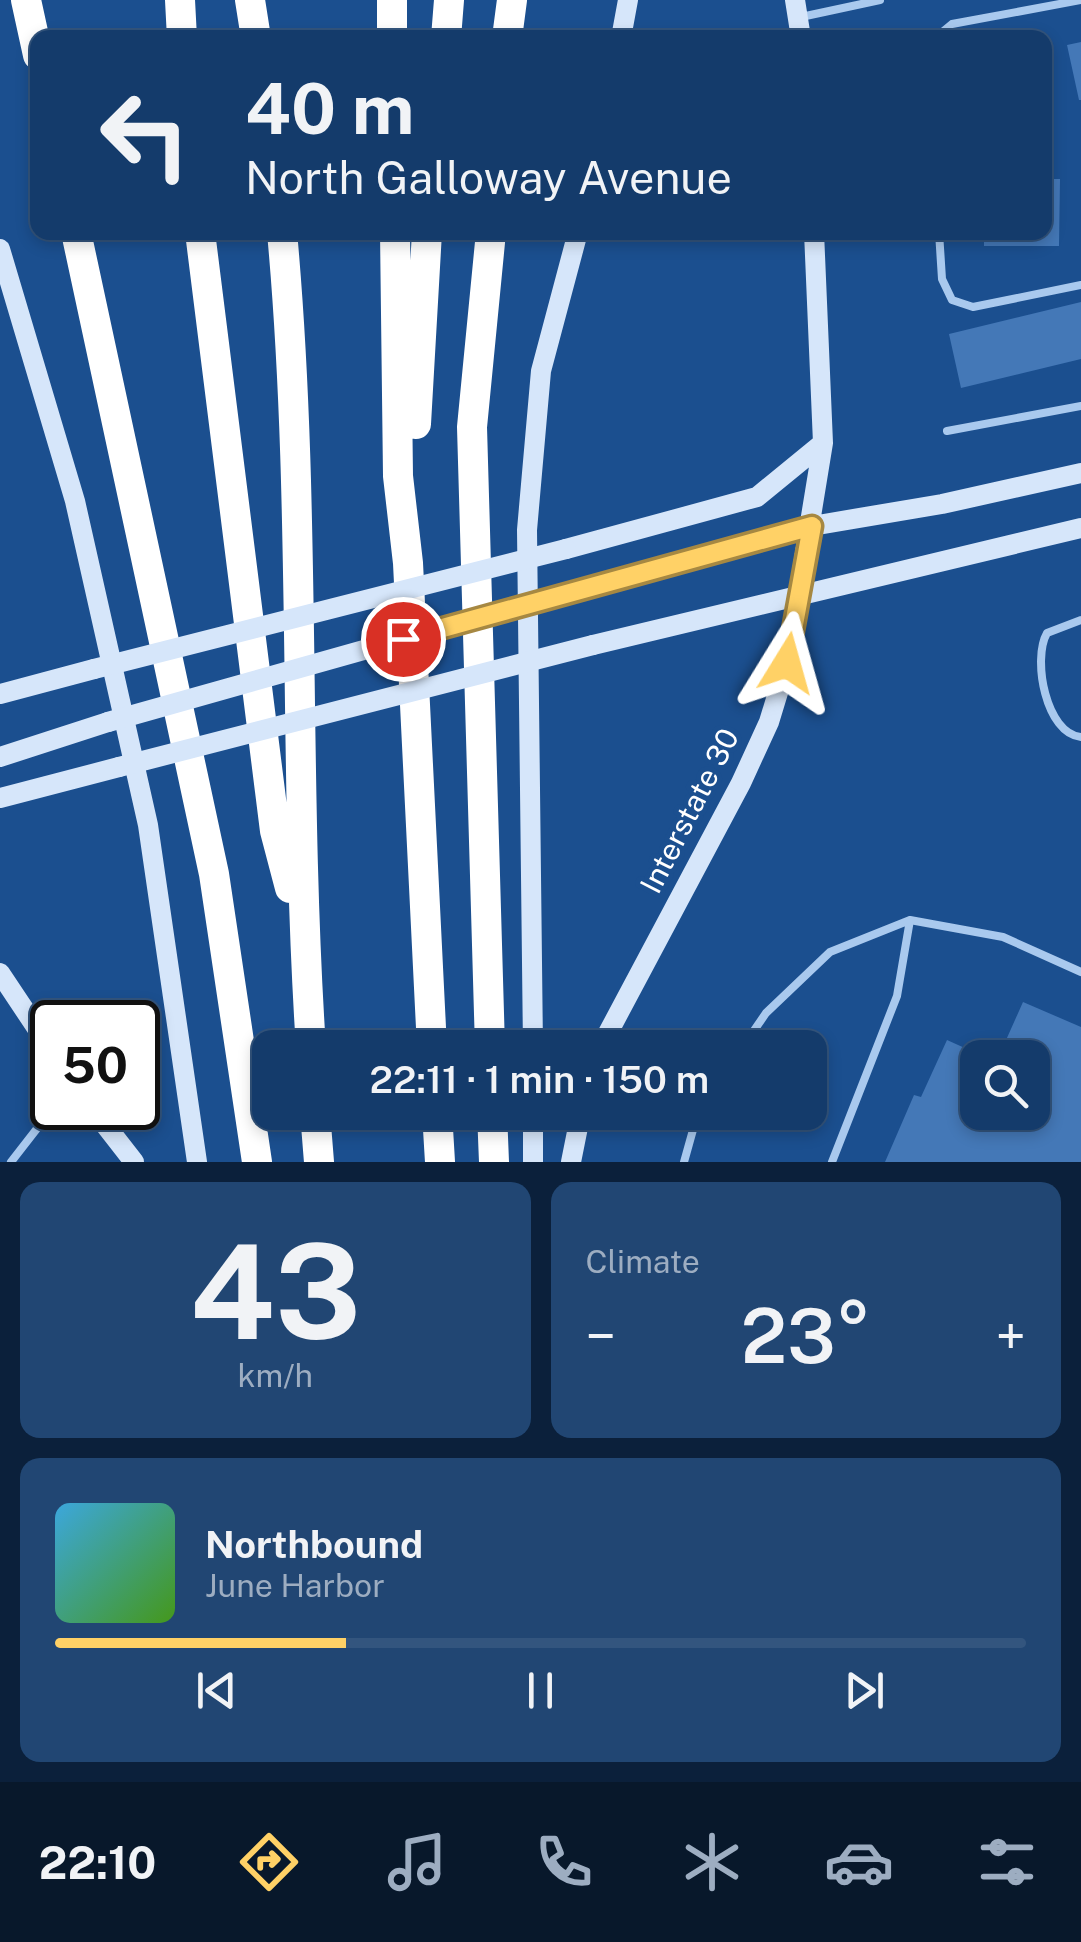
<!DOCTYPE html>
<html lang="en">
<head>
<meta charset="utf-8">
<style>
  body { margin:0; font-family:"Public Sans",sans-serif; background:#214673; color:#f1f3f6; height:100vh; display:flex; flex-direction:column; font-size:38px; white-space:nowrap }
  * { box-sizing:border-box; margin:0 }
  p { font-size:32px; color:#9dadc1 }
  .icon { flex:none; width:55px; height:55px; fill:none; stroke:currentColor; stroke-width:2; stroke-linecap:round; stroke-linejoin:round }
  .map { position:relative; height:1162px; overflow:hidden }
  .panel { display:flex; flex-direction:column; gap:20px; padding:20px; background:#0b203b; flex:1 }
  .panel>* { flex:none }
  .guide { position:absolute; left:30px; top:30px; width:1022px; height:210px; border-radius:20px; box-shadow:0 5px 15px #0003,0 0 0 2px #33557e; background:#143b6b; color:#f1f3f6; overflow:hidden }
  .controls { position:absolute; left:960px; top:1040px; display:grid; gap:20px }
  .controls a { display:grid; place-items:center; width:90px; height:90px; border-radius:20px; background:#143b6b; box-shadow:0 5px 15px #0003,0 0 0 2px #33557e; font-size:50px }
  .speed { position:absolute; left:30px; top:1000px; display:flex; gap:20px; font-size:50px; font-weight:700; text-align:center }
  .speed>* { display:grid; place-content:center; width:130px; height:130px; border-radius:50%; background:#143b6b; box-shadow:0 5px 15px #0003,0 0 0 2px #33557e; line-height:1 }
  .speed .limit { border:5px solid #111; border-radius:15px; background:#fff; color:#111 }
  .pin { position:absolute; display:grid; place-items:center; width:85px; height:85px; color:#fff; margin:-42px; border:5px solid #fff; border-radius:50%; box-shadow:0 2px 10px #0007 }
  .me { position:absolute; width:110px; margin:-55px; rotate:8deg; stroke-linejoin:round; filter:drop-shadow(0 0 8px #0008) }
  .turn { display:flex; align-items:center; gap:35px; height:210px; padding:0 50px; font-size:45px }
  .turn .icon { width:130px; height:130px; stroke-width:2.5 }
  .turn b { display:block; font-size:70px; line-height:85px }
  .big { font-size:75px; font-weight:600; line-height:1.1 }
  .panel .tile { flex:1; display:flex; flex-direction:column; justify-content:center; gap:15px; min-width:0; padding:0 35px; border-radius:20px; background:#214673 }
  .panel .dial { align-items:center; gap:0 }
  .dial b { font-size:130px; line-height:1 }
  .song { display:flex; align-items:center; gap:30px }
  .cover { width:120px; height:120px; border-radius:15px; background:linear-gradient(135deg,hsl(200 70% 55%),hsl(100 70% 35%)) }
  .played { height:10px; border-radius:5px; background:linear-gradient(90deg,#ffd166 30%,#33557e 30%) }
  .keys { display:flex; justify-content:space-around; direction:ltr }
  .heat { display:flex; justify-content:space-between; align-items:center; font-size:55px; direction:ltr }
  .panel .tiles { flex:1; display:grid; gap:20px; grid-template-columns:1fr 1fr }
  .tile:last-child { grid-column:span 2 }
  .trip { position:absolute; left:252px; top:1030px; width:575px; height:100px; border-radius:20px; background:#143b6b; box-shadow:0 5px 15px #0003,0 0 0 2px #33557e; font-weight:600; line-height:100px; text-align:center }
  .menu { display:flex; height:160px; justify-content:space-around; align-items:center; background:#08182b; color:#9dadc1 }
  .menu .icon { width:70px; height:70px }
  .menu .active { color:#ffd166 }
  .menu b { font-size:45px; color:#f1f3f6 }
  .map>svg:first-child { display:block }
  .building { fill:#4478b7 }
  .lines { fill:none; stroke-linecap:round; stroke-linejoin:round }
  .lane { stroke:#a9c9ee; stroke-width:8 }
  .secondary { stroke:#d6e6fa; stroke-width:20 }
  .highway { stroke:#fff; stroke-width:30 }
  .secondary-bridge { stroke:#d6e6fa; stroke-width:20 }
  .route-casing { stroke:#a68842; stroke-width:25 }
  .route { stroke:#ffd166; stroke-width:18 }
  .labels { text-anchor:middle; stroke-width:10; stroke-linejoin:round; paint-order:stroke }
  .street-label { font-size:30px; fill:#fff; stroke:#1b4f8f }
</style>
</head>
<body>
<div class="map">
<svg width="1081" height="1162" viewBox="0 0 1081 1162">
  <rect width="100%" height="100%" fill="#1b4f8f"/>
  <!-- building -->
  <path class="building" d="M1081,42V100H1079L1067,45Z
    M1045,179H1060L1059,246H984V232H1045Z
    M1081,302V359L961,388L949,334Z
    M1023,1002L1081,1027V1162H885L914,1095L921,1097L947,1040L987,1058H978V1112H1032V1058H998Z"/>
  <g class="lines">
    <!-- lane -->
    <path class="lane" d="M801,17L880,0
      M935,38L952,24L1081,0
      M939,232L942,279L952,300L973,307L1081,285
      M947,431L1081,406
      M1081,620L1047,633C1032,659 1046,734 1081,737
      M742,1048L766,1013L830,952L910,920L1003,937L1081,972
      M11,1162L53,1108
      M684,1162L698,1112
      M832,1162L897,996L910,920"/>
    <!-- secondary -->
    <path class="secondary" d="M795,0L801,38
      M621,38L628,0
      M0,249L75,501L148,825L197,1162
      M566,549L757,497L823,443
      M588,587L812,526L942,504L1081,473
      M593,645L1081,528
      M0,694L94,669
      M0,757L108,722
      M0,798L119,767
      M0,973L52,1051
      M533,1048L527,530L541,371L578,232
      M600,1048L741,783L769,722L787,663L823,443L814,232
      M92,1108L134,1162
      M533,1112V1162
      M571,1162L581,1112"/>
    <!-- highway -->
    <path class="highway" d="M26,0L38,55
      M180,0L182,38
      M250,0L256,38
      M392,0V38
      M446,38L449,0
      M507,38L512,0
      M76,232L214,874L257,1162
      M200,232L275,831L290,888
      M282,232C307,503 293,776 311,1048
      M395,232L398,476L408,563L432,1048
      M416,424L427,232
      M490,1048L472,427L491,232
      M315,1112L319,1162
      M437,1112L440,1162
      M492,1112L494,1162"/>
    <!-- secondary-bridge -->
    <path class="secondary-bridge" d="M94,669L566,549
      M108,722L588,587
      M119,767L593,645"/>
  </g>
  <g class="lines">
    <defs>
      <path id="route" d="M403,639L812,526L787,663"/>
    </defs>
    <!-- route casing -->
    <use href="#route" class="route-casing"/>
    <!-- route -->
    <use href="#route" class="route"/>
  </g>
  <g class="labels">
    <!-- street labels -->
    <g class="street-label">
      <text transform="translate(690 811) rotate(-63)" y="10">Interstate 30</text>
    </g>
  </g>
</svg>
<div class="controls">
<a><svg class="icon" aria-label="search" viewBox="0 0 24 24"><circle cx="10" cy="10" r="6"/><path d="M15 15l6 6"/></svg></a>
</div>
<div class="speed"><div class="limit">50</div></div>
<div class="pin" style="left:403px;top:639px;background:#d93025"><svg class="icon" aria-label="arrive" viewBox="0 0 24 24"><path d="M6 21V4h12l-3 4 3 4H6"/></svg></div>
<svg class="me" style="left:787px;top:663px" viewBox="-20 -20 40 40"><path d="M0-17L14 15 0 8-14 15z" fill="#ffd166" stroke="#fff" stroke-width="4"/></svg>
<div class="trip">22:11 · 1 min · 150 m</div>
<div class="guide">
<div class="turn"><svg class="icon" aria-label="left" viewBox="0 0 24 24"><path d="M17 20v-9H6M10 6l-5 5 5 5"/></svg><div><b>40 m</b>North Galloway Avenue</div></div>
</div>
</div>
<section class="panel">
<div class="tiles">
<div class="tile dial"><b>43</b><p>km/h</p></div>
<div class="tile"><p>Climate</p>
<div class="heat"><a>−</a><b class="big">23°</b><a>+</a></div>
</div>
<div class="tile">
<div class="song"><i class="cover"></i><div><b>Northbound</b><p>June Harbor</p></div></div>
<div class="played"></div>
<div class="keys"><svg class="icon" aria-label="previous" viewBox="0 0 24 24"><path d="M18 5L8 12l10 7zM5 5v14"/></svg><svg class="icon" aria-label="pause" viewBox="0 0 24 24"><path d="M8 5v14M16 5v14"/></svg><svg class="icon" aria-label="next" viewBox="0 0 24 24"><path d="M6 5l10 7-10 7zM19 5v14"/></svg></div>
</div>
</div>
</section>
<nav class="menu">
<b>22:10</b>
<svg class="icon active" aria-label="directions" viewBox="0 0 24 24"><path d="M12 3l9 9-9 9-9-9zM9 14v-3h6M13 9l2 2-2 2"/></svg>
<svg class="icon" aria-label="music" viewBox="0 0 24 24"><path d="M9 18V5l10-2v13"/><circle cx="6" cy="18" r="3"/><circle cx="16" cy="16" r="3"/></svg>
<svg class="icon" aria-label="phone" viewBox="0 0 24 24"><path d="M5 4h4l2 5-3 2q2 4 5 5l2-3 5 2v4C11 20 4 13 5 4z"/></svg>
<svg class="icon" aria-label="climate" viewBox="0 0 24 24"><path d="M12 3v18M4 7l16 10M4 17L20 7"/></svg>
<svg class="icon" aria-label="car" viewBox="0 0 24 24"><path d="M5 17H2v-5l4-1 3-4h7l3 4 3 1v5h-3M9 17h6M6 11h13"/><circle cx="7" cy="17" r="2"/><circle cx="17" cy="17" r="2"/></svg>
<svg class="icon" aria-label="filters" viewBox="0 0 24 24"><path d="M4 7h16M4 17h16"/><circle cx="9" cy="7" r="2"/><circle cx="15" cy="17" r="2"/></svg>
</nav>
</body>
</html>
